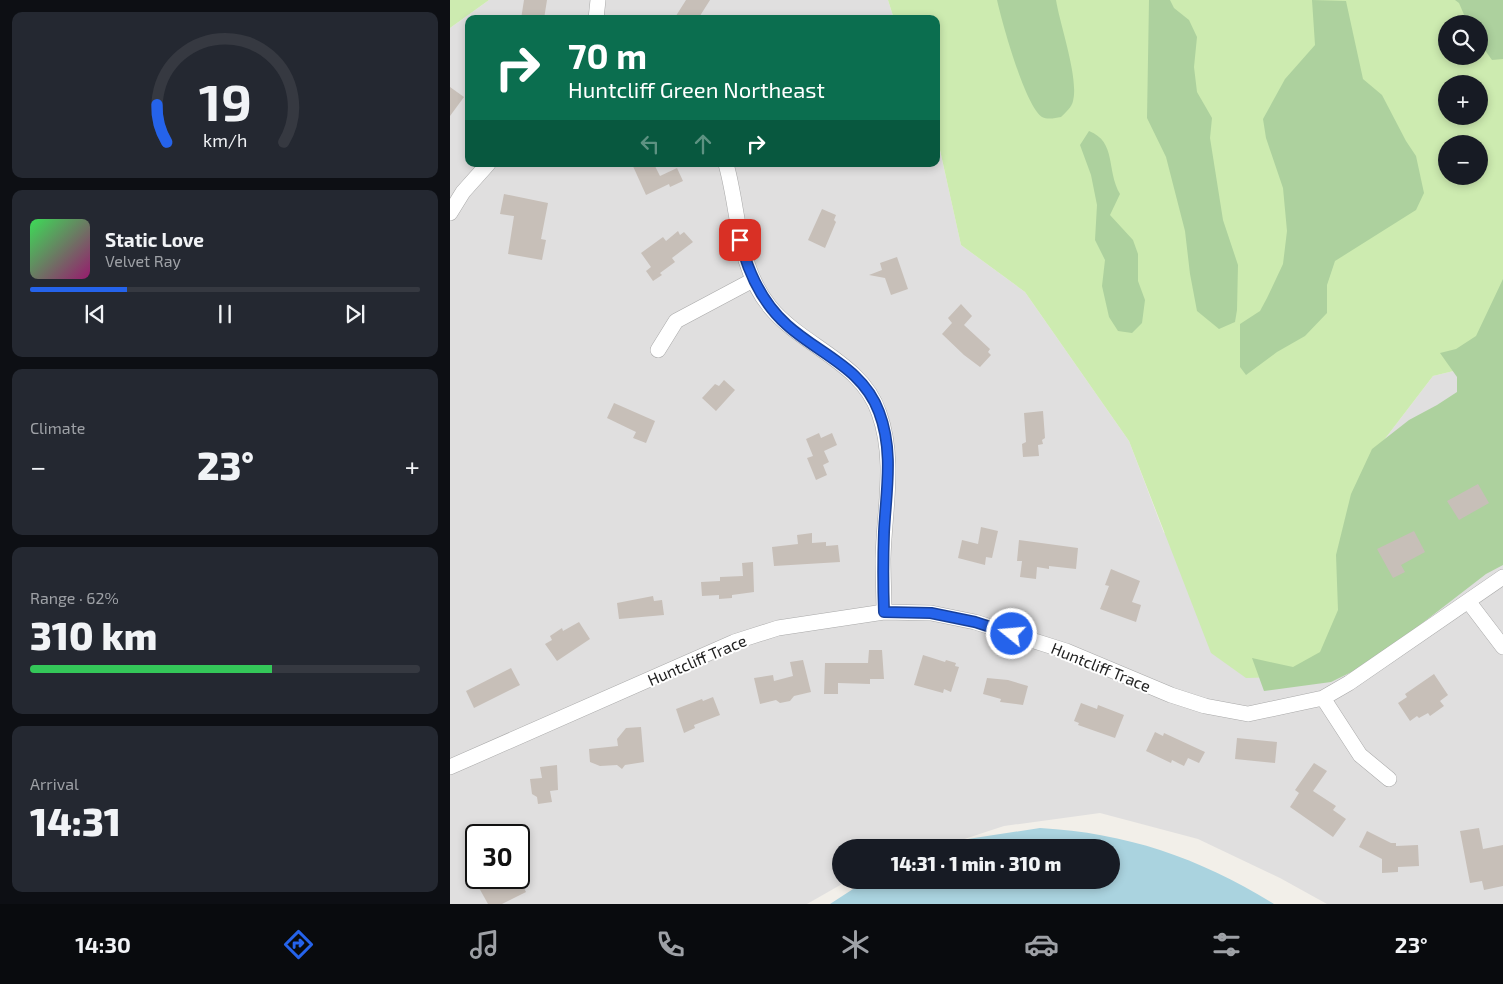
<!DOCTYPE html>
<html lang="en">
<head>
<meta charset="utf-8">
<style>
  body { margin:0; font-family:"Exo 2",sans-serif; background:#242831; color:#f1f3f6; height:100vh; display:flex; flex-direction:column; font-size:19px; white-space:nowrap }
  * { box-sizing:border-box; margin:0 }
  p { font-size:16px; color:#9ea1a6 }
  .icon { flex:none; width:28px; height:28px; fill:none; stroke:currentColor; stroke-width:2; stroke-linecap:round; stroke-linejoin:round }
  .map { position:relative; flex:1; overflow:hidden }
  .drawer { display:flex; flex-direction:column; gap:12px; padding:12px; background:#0d0f14; width:450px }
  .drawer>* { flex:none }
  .banner { position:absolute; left:15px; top:15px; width:475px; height:152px; border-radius:10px; box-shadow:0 2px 8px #0003; background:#0b6e4f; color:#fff; overflow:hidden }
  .controls { position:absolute; left:988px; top:15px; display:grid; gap:10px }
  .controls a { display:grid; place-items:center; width:50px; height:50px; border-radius:50%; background:#171b24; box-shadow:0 2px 8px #0003; font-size:25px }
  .speed { position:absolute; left:15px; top:824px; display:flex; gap:10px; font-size:25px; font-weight:700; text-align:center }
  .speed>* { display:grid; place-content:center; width:65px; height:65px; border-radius:50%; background:#171b24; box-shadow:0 2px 8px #0003; line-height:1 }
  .speed .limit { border:2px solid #111; border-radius:8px; background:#fff; color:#111 }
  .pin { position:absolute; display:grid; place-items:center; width:42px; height:42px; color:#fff; margin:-21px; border-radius:10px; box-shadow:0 2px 8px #0006 }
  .me { position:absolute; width:55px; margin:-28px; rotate:287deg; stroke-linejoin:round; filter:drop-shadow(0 0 4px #0008) }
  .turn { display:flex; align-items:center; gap:18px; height:105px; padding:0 20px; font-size:22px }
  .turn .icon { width:65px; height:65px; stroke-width:2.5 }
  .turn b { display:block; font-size:35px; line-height:42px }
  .lanes { display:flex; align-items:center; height:48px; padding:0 20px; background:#0003; justify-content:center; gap:25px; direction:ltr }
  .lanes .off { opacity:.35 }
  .big { font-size:38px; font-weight:800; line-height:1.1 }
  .drawer .tile { flex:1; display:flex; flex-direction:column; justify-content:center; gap:8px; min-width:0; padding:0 18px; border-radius:10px; background:#242831 }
  .drawer .dial { align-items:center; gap:0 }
  .dial svg { height:130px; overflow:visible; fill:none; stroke:#363941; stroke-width:7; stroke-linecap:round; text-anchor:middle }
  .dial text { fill:#f1f3f6; stroke:none }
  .song { display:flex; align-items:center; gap:15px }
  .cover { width:60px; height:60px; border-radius:8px; background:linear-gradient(135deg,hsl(130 70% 55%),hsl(320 70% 35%)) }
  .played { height:5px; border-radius:2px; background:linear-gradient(90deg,#2563eb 25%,#363941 25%) }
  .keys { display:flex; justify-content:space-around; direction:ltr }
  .heat { display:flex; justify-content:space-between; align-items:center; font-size:28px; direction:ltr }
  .charge { height:8px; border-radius:4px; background:linear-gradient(90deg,#34c759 62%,#363941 0) }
  .trip { position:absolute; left:382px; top:839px; width:288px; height:50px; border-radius:25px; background:#171b24; box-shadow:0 2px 8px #0003; font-weight:800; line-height:50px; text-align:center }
  .tab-bar { display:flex; height:80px; justify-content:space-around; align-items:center; background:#090b0e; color:#9ea1a6 }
  .tab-bar .icon { width:35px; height:35px }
  .tab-bar .active { color:#2563eb }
  .tab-bar b { font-size:22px; color:#f1f3f6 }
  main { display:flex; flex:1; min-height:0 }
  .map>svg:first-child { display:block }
  .residential { fill:#e0dfdf; fill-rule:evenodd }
  .grass { fill:#cdebb0; fill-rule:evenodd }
  .forest { fill:#add19e }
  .water { fill:#aad3df }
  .building { fill:#c7bfb8 }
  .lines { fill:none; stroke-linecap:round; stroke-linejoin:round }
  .minor-casing { stroke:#a9a9a9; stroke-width:16 }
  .minor { stroke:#fff; stroke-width:15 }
  .route-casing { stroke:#184099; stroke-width:12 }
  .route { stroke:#2563eb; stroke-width:9 }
  .labels { text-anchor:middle; stroke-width:4; stroke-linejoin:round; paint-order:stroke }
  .street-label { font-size:16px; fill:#222; stroke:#fff }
</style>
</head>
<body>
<main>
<section class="drawer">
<div class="tile dial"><svg viewBox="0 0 100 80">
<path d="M14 69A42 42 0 1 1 86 69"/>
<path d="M14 69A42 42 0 0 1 8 46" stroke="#2563eb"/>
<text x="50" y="56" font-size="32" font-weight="700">19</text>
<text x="50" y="72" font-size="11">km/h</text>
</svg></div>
<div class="tile">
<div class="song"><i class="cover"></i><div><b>Static Love</b><p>Velvet Ray</p></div></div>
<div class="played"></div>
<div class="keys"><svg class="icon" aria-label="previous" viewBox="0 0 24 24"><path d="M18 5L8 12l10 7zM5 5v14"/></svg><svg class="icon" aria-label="pause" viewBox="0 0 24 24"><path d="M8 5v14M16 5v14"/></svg><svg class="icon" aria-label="next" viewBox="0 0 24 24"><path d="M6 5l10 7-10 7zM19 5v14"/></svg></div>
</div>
<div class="tile"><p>Climate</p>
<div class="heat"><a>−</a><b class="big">23°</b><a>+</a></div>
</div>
<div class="tile"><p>Range · 62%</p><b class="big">310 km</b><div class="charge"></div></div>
<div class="tile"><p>Arrival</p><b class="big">14:31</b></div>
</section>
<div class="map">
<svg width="1053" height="904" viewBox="0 0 1053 904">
  <rect width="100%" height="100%" fill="#f2efe9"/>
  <!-- residential -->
  <path class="residential" d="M39,0H438L444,19H19V164H486V132L511,245L575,292L679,441L714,533L918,461L983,376L1053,359V904H877L830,878L748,839L650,813L554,826L490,847L391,848V880H399L357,904H0V28ZM26,835H69V878H26Z"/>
  <!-- grass -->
  <path class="grass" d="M0,0H39L0,28Z
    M438,0H1053V359L983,376L918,461L891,638L856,676L796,678L761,653L679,441L575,292L511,245L486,132V19H444ZM996,24H1029V56H996ZM996,84H1029V116H996ZM996,144H1029V176H996Z"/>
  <!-- forest -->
  <path class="forest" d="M547,0H606C610,25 629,78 623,101C622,107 615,113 611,117C605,118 598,120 592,117C575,106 552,22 547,0Z
    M699,0H720L724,8L739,20L747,37L744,67L747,92L762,118L760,138L773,220L788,265L787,310L785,322L769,329L747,311L740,274L735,231L716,157L697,118Z
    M862,0L896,1L913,79L932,95L956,141L966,156L974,193L966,210L885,261L877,285V313L855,336L827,352L796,375L790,367V324L810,311L817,298L833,264L837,231L833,188L816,138L813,119L835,79L865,45Z
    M1005,0H1053V59L1042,60L1029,42V24H1018L1009,3Z
    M639,131C667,142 656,170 670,194L660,215L683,240L688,254V281L695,300L692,323L682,333L668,331L659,317L652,286L655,260L645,240L647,205L641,175L630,145Z
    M1053,279V565L1036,574L922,662L881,682L814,691L802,658L843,667L870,652L888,610L886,555L901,494L922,449L959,420L987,405L1007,392V377L990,353L1006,349L1026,336Z"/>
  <!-- water -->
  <path class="water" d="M590,828C677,833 750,858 824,904H380L417,880H661V848L466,847Z"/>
  <!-- building -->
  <path class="building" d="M74,0H97L94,19H71Z
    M236,0H260L248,19H224Z
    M0,87L14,97L0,116Z
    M182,164H204L210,176L227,168L233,181L220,187L219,184L196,195Z
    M54,194L98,203L91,239L96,240L92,260L58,254L64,216L50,214Z
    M372,209L386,215L384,220L386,222L375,248L358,240Z
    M228,231L230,235L234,232L243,242L222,258L225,262L210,273L212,275L203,281L196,271L201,267L191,253L213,237L216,241Z
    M447,257L458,289L441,295L435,278L419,275L432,270L430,263Z
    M511,304L522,316L514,325L540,349L538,352L541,355L530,367L514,355L492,334L502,323L498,318Z
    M274,380L285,390L266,411L252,398L265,384L269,386Z
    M164,403L205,421L196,443L183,438L186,432L157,418Z
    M593,411L595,438L592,440L593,444L588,445L589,456L573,457L572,444L576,442L574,413Z
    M369,433L371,438L382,433L387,445L374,451L379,462L373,465L377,475L366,480L357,458L363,456L356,439Z
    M1028,484L1039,503L1009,520L997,501Z
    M531,527L548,531L542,558L536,557L535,565L508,558L512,540L528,544Z
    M964,531L975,552L951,565L955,572L943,578L927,549Z
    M362,533V543L376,542V546L388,545L390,562L324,566L322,547L348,544L347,535Z
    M569,540L628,548L626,569L599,566V569L587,567L586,579L570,577L572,561H567Z
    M303,562L304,592L282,595V598L269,599V595L252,596L251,582L270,581V577L293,576L292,563Z
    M661,569L690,581L682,602L691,605L686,622L650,609L659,586L655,585Z
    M203,596L204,601L212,600L214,615L169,619L167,603Z
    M129,622L140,639L107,661L95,644L102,640L100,636L112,628L113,631Z
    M419,650H432L434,679H420V684L388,683V694H374L375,663H418Z
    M473,655L495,662L496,660L506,663L505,666L509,667L501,692L494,689L493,693L464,685Z
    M353,660L361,692L344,696L340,701L330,703L326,700L310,704L304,678L323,675L324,681L343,676L340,662Z
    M61,668L70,685L24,708L16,691Z
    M984,674L998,695L990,701L994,706L980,716L978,713L969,718L967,716L960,721L948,703L957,697L955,694Z
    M537,678L558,680L578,686L573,705L550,702L551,699L533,694Z
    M263,697L270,715L244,725L245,728L234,733L226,709L252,699L253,701Z
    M631,703L647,709L648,705L674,715L665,738L628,725L629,723L624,721Z
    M191,727L194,762L175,765L172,769L167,765L150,766L140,762L139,749L168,746L167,739L176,728Z
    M705,732L713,736L714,733L755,752L749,763L738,758L734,766L722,760L721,763L696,751Z
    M787,738L827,742L825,763L785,759Z
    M864,763L877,771L863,791L886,806L883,810L896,819L883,837L840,807L849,793L845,790Z
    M107,765L108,790L100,791L102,802L88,804L87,797L82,794L80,779L92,778L90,767Z
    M1029,828L1033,849L1053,845V886L1034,890L1032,881L1020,883L1010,831Z
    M917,831L941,843H946V846L968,845L969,866L948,867V872L932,873V859L909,847Z
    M45,878H69L76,892L52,904H38L28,886Z"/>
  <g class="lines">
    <defs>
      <path id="minor" d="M146,19L148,0
        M276,164C290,213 286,265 320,307C352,346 412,362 429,413C446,460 434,511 433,559C433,577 434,595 434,612
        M0,213L13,192L38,164
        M208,350L226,321L303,280
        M1018,601L1053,647
        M873,698L910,755L939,779
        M0,767L284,642L328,628L434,612L481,613L525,622L616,651L721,695L755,706L798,714L873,698L899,683L1053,577"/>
    </defs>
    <!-- minor casing -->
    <use href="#minor" class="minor-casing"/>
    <!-- minor -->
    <use href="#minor" class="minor"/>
  </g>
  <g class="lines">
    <defs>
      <path id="route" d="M290,240C298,272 311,302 337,325C369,354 413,368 429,412C444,451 436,492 434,532C433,559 433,585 434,612L481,613L525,622L562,634"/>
    </defs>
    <!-- route casing -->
    <use href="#route" class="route-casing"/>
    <!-- route -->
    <use href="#route" class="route"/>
  </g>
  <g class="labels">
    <!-- street labels -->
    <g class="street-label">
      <text transform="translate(247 660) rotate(-23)" y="6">Huntcliff Trace</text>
      <text transform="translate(651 667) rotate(22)" y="6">Huntcliff Trace</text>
    </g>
  </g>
</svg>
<div class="controls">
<a><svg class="icon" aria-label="search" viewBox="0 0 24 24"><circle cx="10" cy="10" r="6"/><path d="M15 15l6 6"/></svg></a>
<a>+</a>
<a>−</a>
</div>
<div class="speed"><div class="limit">30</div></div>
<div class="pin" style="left:290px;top:240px;background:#d93025"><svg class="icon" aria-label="arrive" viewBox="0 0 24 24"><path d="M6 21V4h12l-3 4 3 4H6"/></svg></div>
<svg class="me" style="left:562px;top:634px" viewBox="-20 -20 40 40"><circle r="17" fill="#2563eb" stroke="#fff" stroke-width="3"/><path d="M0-11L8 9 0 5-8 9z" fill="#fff"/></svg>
<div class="trip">14:31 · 1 min · 310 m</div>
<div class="banner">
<div class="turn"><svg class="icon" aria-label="right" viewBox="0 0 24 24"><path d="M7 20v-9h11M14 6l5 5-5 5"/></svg><div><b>70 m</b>Huntcliff Green Northeast</div></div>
<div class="lanes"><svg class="icon off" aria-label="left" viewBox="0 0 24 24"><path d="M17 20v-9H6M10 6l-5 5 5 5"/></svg><svg class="icon off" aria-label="ahead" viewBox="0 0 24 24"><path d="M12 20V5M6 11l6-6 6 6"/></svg><svg class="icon" aria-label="right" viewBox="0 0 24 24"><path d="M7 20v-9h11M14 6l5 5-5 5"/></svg></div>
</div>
</div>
</main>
<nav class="tab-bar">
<b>14:30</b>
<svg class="icon active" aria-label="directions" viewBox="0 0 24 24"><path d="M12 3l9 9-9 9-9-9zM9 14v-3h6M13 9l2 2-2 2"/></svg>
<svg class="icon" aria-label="music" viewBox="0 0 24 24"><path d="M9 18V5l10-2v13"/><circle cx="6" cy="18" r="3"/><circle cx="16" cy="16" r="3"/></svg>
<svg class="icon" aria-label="phone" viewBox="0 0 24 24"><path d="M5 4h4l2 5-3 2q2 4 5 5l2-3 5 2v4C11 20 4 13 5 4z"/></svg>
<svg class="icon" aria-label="climate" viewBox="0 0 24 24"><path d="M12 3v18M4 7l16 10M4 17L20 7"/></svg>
<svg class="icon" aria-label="car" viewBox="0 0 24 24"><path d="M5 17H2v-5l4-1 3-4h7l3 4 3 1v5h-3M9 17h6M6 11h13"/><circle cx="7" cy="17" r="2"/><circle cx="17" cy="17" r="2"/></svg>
<svg class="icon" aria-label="filters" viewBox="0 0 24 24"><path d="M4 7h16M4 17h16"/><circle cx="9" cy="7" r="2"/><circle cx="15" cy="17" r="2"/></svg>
<b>23°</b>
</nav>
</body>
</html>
